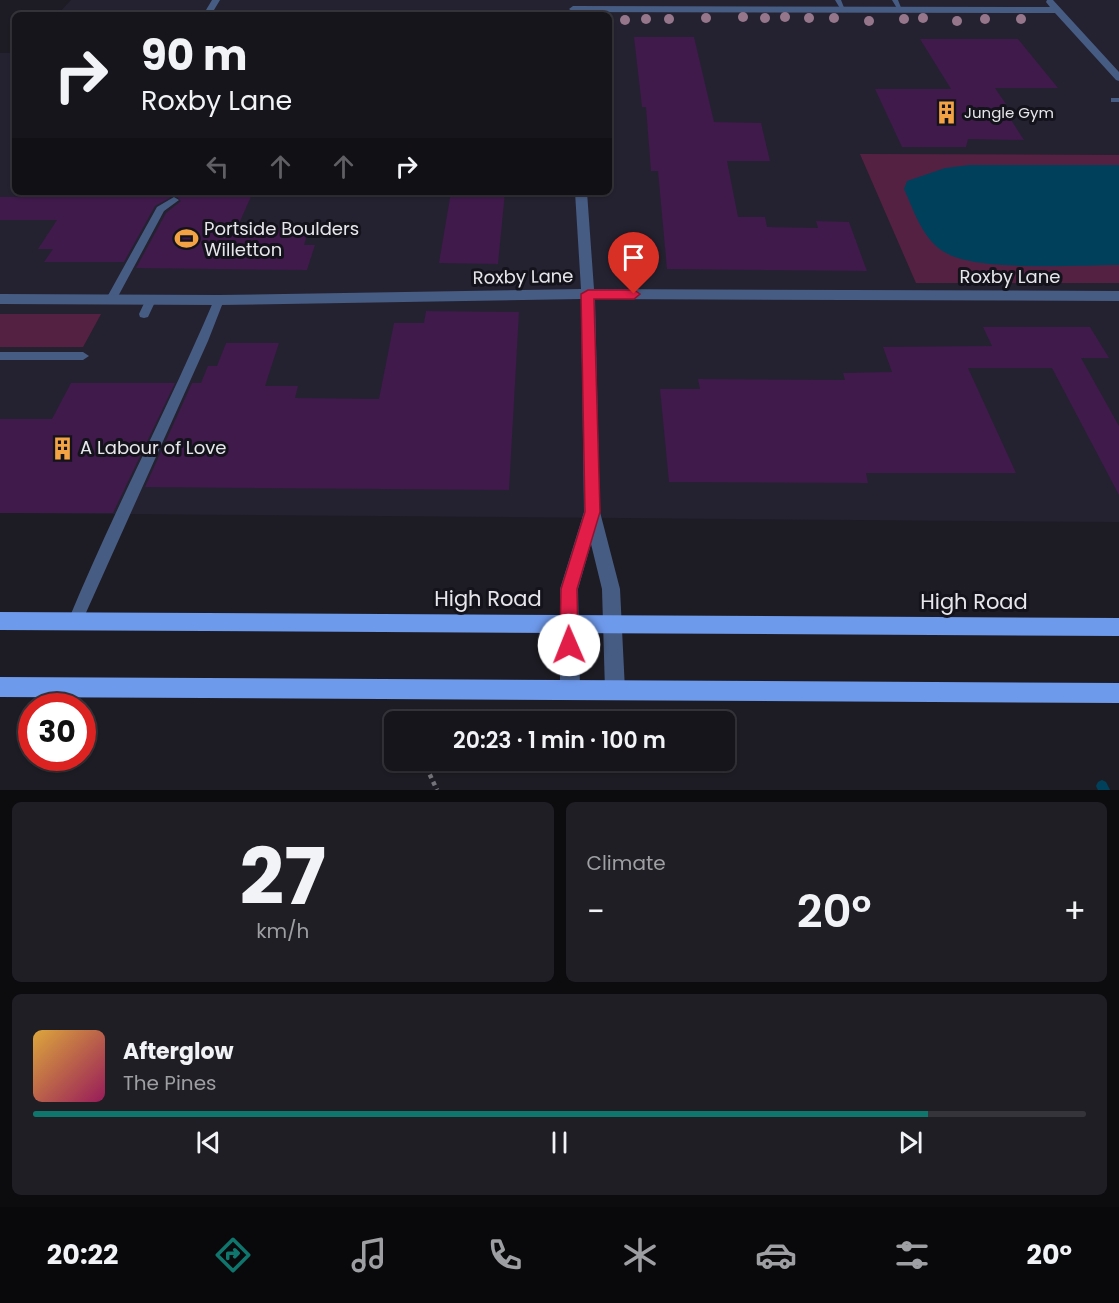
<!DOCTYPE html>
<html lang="en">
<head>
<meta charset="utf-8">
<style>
  body { margin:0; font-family:Poppins,sans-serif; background:#1f1e24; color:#f1f3f6; height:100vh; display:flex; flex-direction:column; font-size:22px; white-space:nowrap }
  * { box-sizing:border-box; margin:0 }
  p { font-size:20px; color:#9e9fa3 }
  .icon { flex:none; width:33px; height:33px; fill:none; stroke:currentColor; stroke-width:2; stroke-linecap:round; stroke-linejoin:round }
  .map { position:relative; height:790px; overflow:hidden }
  .details { display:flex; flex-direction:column; gap:12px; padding:12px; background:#0c0c0f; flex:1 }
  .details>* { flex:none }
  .top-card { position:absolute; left:12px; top:12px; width:600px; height:183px; border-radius:9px; box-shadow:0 2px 4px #0004,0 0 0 2px #35343a; background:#16151b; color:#f1f3f6; overflow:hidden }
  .speed { position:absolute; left:18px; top:693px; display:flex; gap:12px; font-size:30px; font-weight:700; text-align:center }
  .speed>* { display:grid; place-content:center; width:78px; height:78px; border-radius:50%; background:#16151b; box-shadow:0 2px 4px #0004,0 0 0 2px #35343a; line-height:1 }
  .speed .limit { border:9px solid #d22; background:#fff; color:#111 }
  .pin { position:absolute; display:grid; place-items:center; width:51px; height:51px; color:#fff; margin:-62px -26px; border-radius:50% 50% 50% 0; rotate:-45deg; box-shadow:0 0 6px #0007 }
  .pin .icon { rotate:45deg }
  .me { position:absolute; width:66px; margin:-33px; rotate:359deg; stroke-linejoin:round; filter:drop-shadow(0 0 4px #0008) }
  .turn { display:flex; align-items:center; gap:21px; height:126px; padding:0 30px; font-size:27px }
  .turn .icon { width:78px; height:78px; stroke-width:2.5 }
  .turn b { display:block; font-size:42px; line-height:51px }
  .lanes { display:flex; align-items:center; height:57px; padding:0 30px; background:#0003; justify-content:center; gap:30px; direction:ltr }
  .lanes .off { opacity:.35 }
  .big { font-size:45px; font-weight:600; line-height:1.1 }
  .details .card { flex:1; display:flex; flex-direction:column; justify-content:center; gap:9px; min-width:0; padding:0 21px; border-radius:9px; background:#1f1e24 }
  .details .dial { align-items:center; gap:0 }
  .dial b { font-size:78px; line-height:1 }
  .song { display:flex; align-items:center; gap:18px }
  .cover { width:72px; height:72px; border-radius:9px; background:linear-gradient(135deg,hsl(40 70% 55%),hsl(330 70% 35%)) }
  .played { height:6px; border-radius:3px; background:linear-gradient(90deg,#0f766e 85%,#35343a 85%) }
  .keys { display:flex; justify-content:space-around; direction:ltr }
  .heat { display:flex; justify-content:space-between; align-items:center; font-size:33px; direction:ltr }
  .details .tiles { flex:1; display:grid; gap:12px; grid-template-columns:1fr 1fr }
  .card:last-child { grid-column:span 2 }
  .trip { position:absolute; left:384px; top:711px; width:351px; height:60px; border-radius:9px; background:#16151b; box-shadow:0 2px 4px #0004,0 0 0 2px #35343a; font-weight:600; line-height:60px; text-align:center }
  .tab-bar { display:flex; height:96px; justify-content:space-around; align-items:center; background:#09080b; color:#9e9fa3 }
  .tab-bar .icon { width:42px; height:42px }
  .tab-bar .on { color:#0f766e }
  .tab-bar b { font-size:27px; color:#f1f3f6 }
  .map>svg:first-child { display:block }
  .built { fill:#242230 }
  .green { fill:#552142 }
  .water { fill:#00405b }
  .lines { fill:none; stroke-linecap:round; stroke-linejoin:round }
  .stream { fill:#00405b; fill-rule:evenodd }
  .building { fill:#3f1a4b }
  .path { stroke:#74737a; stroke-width:4.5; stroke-dasharray:4 4; stroke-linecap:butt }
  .service { fill:#475c83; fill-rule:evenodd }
  .minor { fill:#475c83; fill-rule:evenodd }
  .primary { fill:#6e9aec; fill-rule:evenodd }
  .tree { fill:#95768a }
  .route { fill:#e11d48; stroke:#92132f; stroke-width:1.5 }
  .labels { text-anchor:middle; stroke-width:6; stroke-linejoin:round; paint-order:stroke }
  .far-poi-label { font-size:15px; fill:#e6e6ec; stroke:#14131b; text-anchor:start }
  .poi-label { font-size:18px; fill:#e6e6ec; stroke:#14131b; text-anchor:start }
  .street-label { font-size:18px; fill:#e6e6ec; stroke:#14131b }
  .near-street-label { font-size:21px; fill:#e6e6ec; stroke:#14131b }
</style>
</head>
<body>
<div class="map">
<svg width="1119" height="790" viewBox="0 0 1119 790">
  <rect width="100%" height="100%" fill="#1d1c24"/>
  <!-- built -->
  <path class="built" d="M71,0H1119V522L0,513V53H15V192H609V15H57Z"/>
  <!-- green -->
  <path class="green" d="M860,154L1119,155V283H916Z
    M0,314H101L83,347H0Z"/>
  <!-- water -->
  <path class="water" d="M969,165H1119V265C1078,265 979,272 946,253C923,241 914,211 904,189L907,181L945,168Z"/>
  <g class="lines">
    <!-- stream -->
    <path class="stream" d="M1102,780L1106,782L1110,790H1098L1096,786L1098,782Z"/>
  </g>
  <!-- building -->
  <path class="building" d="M634,37H694L714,122L761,123L770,161H727L738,217H765L767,227L818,228L816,221L849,222L867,271L667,269L658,171H651L646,107H642Z
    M920,39H1018L1058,88H995L1006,104L1002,106L1024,140L968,139L966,147H902L875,89H951Z
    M76,192H253L237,228L309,229L304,245H315L307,270L136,268L166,213L181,201L175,195L155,206L124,262H44L53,249H38L57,220H0V197H73Z
    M451,192H505L498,264L439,263Z
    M426,311L519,312L509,490L145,487L192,383H201L208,366H217L226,343H279L265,386H298L295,398L379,399L394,323H424Z
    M983,327H1090L1109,358H1081L1119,426V495L1052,368H968L1016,473H866L868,483L669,482L660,389H700L698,379L845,380L843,373L892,372L883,347L992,346Z
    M71,383H175L113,513H0V419H52Z"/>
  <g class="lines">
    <!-- path -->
    <path class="path" d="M423,760L437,790"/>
    <!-- service -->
    <path class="service" d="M835,0H841L845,10H841Z
      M892,0H898L902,10H898Z
      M1111,98H1119V102H1111Z
      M174,197L179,200L164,211L115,302H107L106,299L157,207Z
      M151,296L156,300L148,317L144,318L140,317L139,314L147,297Z
      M219,296L224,300L208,341L80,626L75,628L70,626L68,621C113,512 168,408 214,300Z
      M0,352H83L89,356L83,360H0Z"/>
    <!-- minor -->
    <path class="minor" d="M212,0H220L211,15H203Z
      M1047,0H1053L1119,72V81L1116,80L1055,13L573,12L569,9L573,6L1050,7L1046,2Z
      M575,192H587L594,289L1119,291V301L595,299L600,512L620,589L625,690L622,697L615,700L608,697L605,690L602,589L591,544L578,589L580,689L577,696L570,699L563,696L560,689V589L584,512L581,299L219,305L0,304V294L219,295L581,289Z"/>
    <!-- primary -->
    <path class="primary" d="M0,612L1119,618V636L0,630Z
      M0,677L1119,683V703L0,697Z"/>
  </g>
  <!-- trees -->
  <g class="tree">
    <circle cx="743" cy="17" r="5"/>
    <circle cx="785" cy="17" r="5"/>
    <circle cx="706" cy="18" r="5"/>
    <circle cx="765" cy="18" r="5"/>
    <circle cx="809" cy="18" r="5"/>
    <circle cx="834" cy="18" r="5"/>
    <circle cx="923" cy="18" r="5"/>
    <circle cx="646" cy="19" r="5"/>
    <circle cx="669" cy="19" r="5"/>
    <circle cx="904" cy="19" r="5"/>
    <circle cx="985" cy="19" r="5"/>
    <circle cx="1021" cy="19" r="5"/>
    <circle cx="625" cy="20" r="5"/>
    <circle cx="869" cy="21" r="5"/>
    <circle cx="957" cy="21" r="5"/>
  </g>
  <!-- route -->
  <path class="route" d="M588,290H634L640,294L634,299H594L600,512L577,589L578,645L575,651L569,654L563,651L560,645L561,589L585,512L581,294Z"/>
  <!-- icons -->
  <defs>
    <symbol id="building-bare" viewBox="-9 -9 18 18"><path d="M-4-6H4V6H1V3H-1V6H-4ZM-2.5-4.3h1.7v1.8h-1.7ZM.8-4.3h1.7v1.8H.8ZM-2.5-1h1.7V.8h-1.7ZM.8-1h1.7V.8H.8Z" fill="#f4a344" stroke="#14131b" stroke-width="2.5" paint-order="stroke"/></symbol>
    <symbol id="stadium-bare" viewBox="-9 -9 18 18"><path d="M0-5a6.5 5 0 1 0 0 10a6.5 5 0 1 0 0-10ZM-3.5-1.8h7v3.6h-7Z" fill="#f4a344" stroke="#14131b" stroke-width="2.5" paint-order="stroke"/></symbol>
  </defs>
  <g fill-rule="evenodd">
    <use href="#building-bare" x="930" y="96" width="33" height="33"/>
    <use href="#stadium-bare" x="170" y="222" width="33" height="33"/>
    <use href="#building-bare" x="46" y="432" width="33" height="33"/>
  </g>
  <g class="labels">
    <!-- far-poi labels -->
    <g class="far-poi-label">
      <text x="964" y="118">Jungle Gym</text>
    </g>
    <!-- poi labels -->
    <g class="poi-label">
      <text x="204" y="235">Portside Boulders<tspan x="204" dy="21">Willetton</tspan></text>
      <text x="80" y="454">A Labour of Love</text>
    </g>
    <!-- street labels -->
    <g class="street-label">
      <text transform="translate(523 277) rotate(-1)" y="6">Roxby Lane</text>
      <text x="1010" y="283">Roxby Lane</text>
    </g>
    <!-- near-street labels -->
    <g class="near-street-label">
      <text x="488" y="606">High Road</text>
      <text x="974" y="609">High Road</text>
    </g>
  </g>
</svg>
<div class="speed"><div class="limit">30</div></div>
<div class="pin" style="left:634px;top:294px;background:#d93025"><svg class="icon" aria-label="arrive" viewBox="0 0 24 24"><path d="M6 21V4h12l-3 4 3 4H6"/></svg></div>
<svg class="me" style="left:569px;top:645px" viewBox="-20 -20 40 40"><circle r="19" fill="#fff"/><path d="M0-13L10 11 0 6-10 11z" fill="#e11d48"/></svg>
<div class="trip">20:23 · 1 min · 100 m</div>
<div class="top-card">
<div class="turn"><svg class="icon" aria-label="right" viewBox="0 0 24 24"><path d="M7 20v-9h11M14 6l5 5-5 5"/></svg><div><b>90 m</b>Roxby Lane</div></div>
<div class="lanes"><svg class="icon off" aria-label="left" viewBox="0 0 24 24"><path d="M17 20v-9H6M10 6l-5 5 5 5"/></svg><svg class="icon off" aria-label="ahead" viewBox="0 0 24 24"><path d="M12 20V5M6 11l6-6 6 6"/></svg><svg class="icon off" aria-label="ahead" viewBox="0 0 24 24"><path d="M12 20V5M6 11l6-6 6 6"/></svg><svg class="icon" aria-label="right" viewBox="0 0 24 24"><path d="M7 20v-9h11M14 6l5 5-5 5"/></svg></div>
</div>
</div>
<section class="details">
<div class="tiles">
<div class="card dial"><b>27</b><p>km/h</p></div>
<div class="card"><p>Climate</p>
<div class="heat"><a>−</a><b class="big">20°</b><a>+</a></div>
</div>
<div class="card">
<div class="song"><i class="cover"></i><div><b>Afterglow</b><p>The Pines</p></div></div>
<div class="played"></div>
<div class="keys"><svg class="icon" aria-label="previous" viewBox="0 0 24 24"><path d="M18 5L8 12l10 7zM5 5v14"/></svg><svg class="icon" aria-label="pause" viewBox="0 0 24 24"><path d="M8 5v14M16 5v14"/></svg><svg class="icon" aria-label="next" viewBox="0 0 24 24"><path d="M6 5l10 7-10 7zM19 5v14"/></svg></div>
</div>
</div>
</section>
<nav class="tab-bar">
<b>20:22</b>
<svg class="icon on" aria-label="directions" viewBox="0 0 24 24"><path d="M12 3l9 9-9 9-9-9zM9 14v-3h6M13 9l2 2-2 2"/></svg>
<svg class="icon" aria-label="music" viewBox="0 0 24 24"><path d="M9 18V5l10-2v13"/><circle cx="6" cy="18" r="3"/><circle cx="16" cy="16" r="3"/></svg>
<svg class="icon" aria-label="phone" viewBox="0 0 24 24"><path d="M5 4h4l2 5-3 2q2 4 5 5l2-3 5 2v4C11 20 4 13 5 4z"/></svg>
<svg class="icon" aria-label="climate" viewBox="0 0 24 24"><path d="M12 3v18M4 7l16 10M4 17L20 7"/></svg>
<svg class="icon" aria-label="car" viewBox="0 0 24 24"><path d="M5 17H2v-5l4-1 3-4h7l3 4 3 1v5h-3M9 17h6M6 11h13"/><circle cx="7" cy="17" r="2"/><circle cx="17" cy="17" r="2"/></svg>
<svg class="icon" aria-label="filters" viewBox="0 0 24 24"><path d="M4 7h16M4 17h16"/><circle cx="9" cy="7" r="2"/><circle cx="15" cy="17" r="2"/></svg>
<b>20°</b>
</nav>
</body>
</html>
